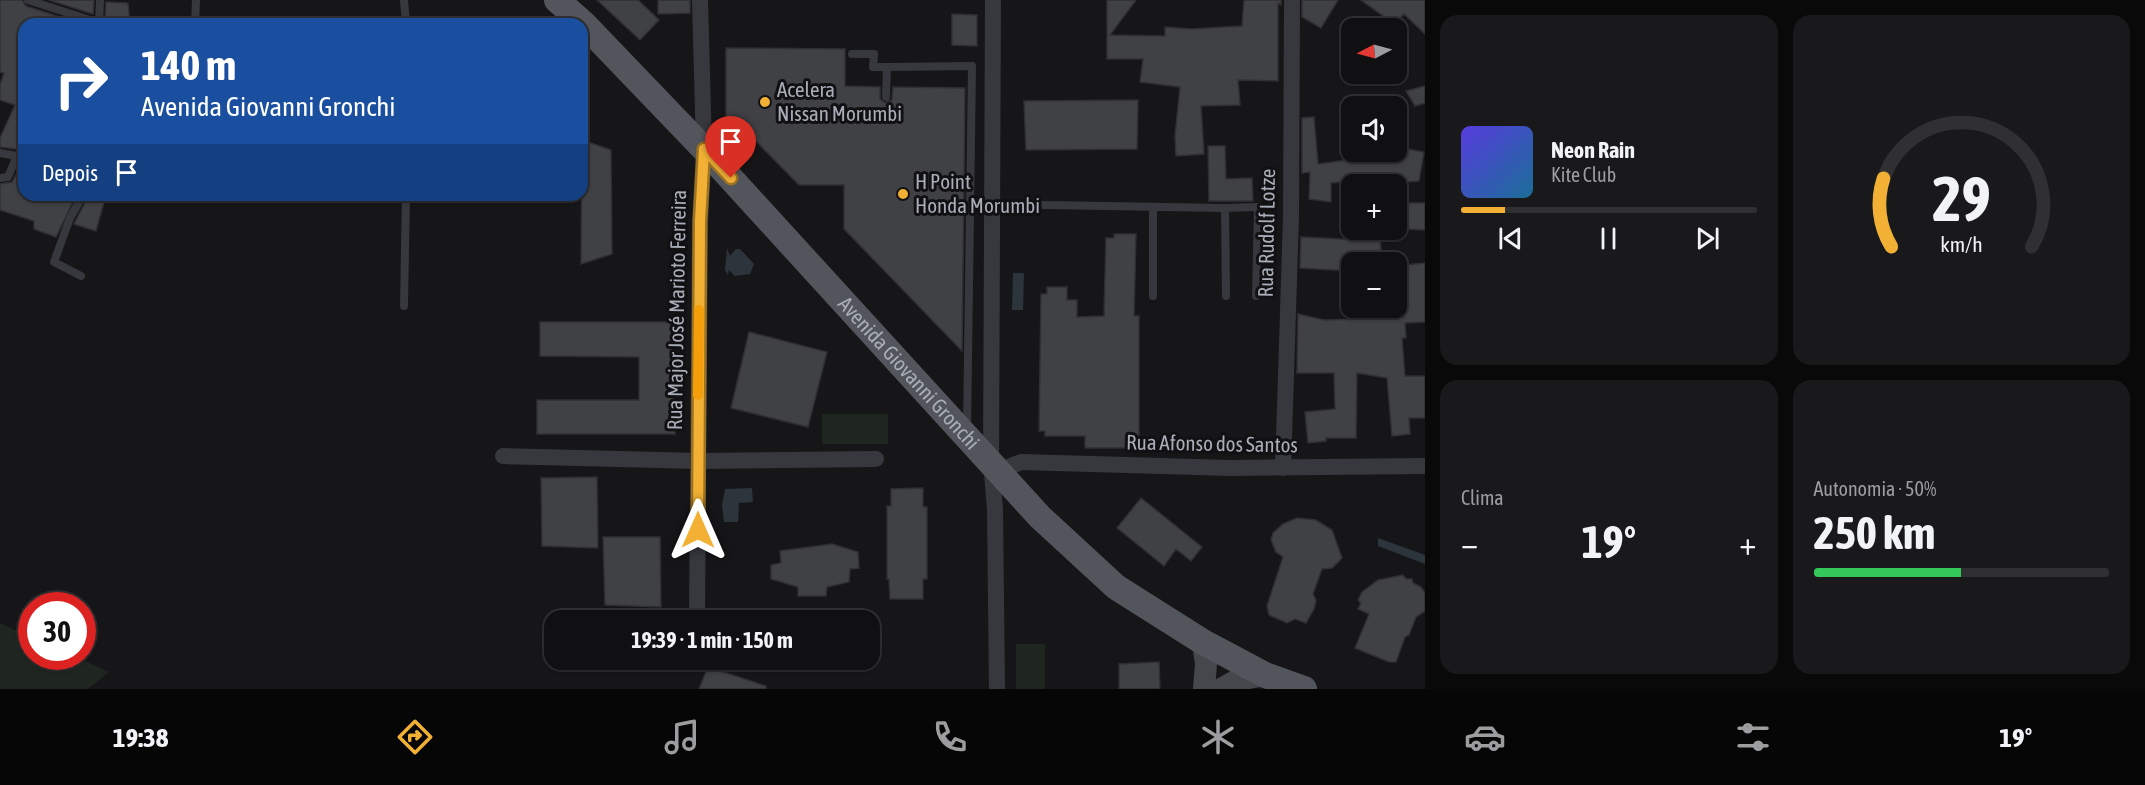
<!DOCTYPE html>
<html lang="pt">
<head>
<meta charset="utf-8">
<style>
  body { margin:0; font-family:"Asap Condensed",sans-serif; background:#19191b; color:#f1f3f6; height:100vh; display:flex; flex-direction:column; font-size:22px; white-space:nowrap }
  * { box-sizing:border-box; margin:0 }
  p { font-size:20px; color:#9c9d9f }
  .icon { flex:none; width:33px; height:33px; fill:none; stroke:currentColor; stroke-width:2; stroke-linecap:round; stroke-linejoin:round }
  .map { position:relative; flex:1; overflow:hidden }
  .panel { display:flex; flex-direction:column; gap:15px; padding:15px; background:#09090a; width:720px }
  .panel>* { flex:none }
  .banner { position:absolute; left:18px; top:18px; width:570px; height:183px; border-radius:18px; box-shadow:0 2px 4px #0004,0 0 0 2px #303032; background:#1a4fa0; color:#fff; overflow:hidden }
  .needle { width:39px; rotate:264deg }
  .fabs { position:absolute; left:1341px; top:18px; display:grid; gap:12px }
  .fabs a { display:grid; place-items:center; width:66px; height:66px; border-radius:12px; background:#101012; box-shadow:0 2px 4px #0004,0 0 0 2px #303032; font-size:30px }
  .speed { position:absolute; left:18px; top:592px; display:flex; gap:12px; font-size:30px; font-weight:700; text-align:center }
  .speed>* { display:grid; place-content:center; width:78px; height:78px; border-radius:50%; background:#101012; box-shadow:0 2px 4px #0004,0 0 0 2px #303032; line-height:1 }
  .speed .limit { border:9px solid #d22; background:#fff; color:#111 }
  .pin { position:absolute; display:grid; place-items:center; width:51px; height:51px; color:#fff; margin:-62px -26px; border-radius:50% 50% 50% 0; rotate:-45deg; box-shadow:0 0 6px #0007 }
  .pin .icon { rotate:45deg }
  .me { position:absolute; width:66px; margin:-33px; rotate:0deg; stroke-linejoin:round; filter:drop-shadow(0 0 4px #0008) }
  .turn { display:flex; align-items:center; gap:21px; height:126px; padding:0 24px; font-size:27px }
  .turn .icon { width:78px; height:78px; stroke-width:2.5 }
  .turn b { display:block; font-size:42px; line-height:51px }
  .then { display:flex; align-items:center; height:57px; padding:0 24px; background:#0003; gap:12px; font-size:22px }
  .big { font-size:45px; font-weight:700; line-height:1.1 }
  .panel .widget { flex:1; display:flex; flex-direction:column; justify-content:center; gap:9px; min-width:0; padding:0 21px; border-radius:18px; background:#19191b }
  .panel .dial { align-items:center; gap:0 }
  .dial svg { height:156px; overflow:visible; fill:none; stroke:#303032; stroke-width:7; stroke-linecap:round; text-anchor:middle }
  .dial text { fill:#f1f3f6; stroke:none }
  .song { display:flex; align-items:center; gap:18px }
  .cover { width:72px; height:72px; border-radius:9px; background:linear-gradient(135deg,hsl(250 70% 55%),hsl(200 70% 35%)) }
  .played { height:6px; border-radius:3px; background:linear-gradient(90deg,#f2b134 15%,#303032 15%) }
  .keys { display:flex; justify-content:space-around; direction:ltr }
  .heat { display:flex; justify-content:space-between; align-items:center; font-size:33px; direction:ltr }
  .charge { height:9px; border-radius:4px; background:linear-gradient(90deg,#34c759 50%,#303032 0) }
  .panel .tiles { flex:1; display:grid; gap:15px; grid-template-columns:repeat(2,1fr) }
  .trip { position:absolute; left:544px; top:610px; width:336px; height:60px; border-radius:18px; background:#101012; box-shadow:0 2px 4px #0004,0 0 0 2px #303032; font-weight:700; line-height:60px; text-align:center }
  .tab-bar { display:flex; height:96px; justify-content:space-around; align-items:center; background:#060607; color:#9c9d9f }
  .tab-bar .icon { width:42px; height:42px }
  .tab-bar .current { color:#f2b134 }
  .tab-bar b { font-size:27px; color:#f1f3f6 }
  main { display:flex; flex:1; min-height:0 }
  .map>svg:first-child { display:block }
  .green { fill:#1e261f }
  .water { fill:#2c353c }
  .building { fill:#404145; stroke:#303034; stroke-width:1.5 }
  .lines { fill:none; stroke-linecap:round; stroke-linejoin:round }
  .lane { stroke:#37383d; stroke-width:8 }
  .street { stroke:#37383d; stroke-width:16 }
  .secondary { stroke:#45474d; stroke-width:22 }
  .primary { stroke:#53555c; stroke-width:26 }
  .route-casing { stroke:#9d7322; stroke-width:15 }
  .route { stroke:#f2b134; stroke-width:10 }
  .slow { stroke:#f59e0b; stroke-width:10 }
  .poi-dot { fill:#f2b134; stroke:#111113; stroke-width:2 }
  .labels { text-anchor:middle; stroke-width:6; stroke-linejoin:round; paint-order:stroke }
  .poi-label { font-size:21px; fill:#a8adb8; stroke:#111113; text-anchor:start }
  .street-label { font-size:21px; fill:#a8adb8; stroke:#111113 }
</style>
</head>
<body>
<main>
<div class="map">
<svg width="1425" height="689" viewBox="0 0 1425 689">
  <rect width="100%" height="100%" fill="#161618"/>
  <!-- green -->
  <path class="green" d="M822,414H888V444H822Z
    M0,623L31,637L32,657H76L109,672L88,689H0Z
    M1016,644H1045V689H1016Z"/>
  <!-- water -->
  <path class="water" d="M727,248L730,256L736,249H740L754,264L750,274L735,276L729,270L728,275L725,270Z
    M1013,273H1024L1023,310H1012Z
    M752,488L753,502L739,503L738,522H724L722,505L725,489Z
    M1378,538L1425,555V564L1378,546Z"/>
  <!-- building -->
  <path class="building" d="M0,0H22L26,6L81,24H24V147L16,149L0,147V138L15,105L0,100V85L4,73L0,72Z
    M49,0H94L93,14Z
    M597,0H638L659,20L640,40Z
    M658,0H690V13L658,14Z
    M1107,0H1136L1110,35L1165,36V27L1191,29L1242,26L1244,0H1281V5L1278,3V81L1238,80L1240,105L1201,106L1204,154L1176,156L1175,136L1180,87L1140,82L1143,59H1107Z
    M1302,0H1338L1321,28L1302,17Z
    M1361,0H1425V34L1404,14L1390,28H1365L1383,16Z
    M106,2L128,3L130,24H105Z
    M952,14L977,15V46L952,45Z
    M726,48L845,49V86L880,87V99L885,103L892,100L893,87L965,88L962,351L844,229V185H799L738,123H726Z
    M1425,86V103L1415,106L1406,91Z
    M1138,100L1137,149L1026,150L1024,101Z
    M1314,117L1318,164L1355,159L1354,152H1396V147L1424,152L1419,181L1376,184L1375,178L1331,183V202L1309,199L1310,172L1302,173V118Z
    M582,140L611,150L612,254L581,264Z
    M1208,146H1225L1226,179L1252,178L1253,201H1209Z
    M24,160V195H76L56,237L34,229V221L0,210V184L12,182Z
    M89,195H106L96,231L74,224Z
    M1406,203H1425V230L1405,229Z
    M1114,234H1136L1134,316H1139V448H1085V436H1045V431H1039L1041,294H1047V287H1067V300H1077V317L1104,316L1106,238H1114Z
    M1301,237L1360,240L1380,238L1382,262H1352V271L1300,268Z
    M1425,263V322L1405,323L1406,338H1402L1405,376H1425V418H1409L1410,434L1392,436L1387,378L1357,373L1356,438H1326V441L1308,443L1305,412L1335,409L1334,373H1297L1298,314L1324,320L1364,319L1366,308H1387L1388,318L1404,317L1405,265Z
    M540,322H675V434H537V400H639V357L540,356Z
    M749,332L827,352L808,427L731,408Z
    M597,477L598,548L542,546L541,478Z
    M923,488V507H927V579H923V599H890L889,579H887V506H891V489Z
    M1141,498L1202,547L1191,561L1176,549L1164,566L1117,528Z
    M1297,518L1316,520L1332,530L1342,558L1332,568L1322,569L1313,594L1316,600L1314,609L1306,623L1295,619L1287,623L1269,615L1267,606L1283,557L1276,552L1271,540L1273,533L1283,524Z
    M603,537H660L661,607L605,605Z
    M832,544L858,552L859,568L850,569L849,582L827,587L826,596H798V587L771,579V565L781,563L780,551Z
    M1403,575L1406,579H1412L1413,583L1421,587L1425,593V611L1416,617L1409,635L1405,637L1396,662H1389L1355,648L1369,614L1358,609L1361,603L1358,600L1362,592L1378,580Z
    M1159,662L1160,689H1119V664Z
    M708,667L766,686V689H699Z"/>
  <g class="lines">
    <!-- lane -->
    <path class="lane" d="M28,0L99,23
      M404,0L406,24
      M99,24L100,0
      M195,24L196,0
      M852,54H874L873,67H887
      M886,97L887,67L972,66L967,430
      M0,153L17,156
      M0,178L8,177L17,156L24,153
      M991,204L1225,208L1226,296
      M1153,207V296
      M1225,208L1258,207L1256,296
      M81,276L54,262L70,218L83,195
      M404,306L406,195"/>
    <!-- street -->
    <path class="street" d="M993,0L991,461L995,509L997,689
      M503,456L698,461L876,459
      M1283,468L1291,218L1292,0
      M999,471L1021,462L1231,468L1425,466
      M697,621L700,221L704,149L700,0
      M696,661V660"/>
    <!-- secondary -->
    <path class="secondary" d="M1203,642L1206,664L1204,689
      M1221,689L1237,680L1265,675"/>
    <!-- primary -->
    <path class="primary" id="s1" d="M557,0L584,24L704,149L1040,517L1116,587L1203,642L1265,675L1304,689"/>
  </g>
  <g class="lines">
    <defs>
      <path id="route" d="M698,530L700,221L704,149L731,178"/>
    </defs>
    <!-- route casing -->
    <use href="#route" class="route-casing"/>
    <!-- route -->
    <use href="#route" class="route"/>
    <!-- slow -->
    <path class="slow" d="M698,395L699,310"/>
  </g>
  <!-- markers -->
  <g class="poi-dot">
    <circle cx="765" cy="102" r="6"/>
    <circle cx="903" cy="194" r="6"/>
  </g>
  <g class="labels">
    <!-- poi labels -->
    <g class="poi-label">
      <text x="777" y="97">Acelera<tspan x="777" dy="24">Nissan Morumbi</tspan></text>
      <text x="915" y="189">H Point<tspan x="915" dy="24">Honda Morumbi</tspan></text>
    </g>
    <!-- street labels -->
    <g class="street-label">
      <text transform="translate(1267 233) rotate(-89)" y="7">Rua Rudolf Lotze</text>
      <text transform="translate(677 310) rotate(-89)" y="7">Rua Major José Marioto Ferreira</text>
      <text dy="7" stroke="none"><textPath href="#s1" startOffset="513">Avenida Giovanni Gronchi</textPath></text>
      <text transform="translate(1212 444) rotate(1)" y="7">Rua Afonso dos Santos</text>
    </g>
  </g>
</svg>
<div class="fabs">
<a><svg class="needle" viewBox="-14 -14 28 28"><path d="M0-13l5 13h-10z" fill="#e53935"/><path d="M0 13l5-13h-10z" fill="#9c9d9f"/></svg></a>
<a><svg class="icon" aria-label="sound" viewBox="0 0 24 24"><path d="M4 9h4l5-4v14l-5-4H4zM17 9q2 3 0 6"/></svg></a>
<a>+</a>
<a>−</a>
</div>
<div class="speed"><div class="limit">30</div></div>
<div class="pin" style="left:731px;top:178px;background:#d93025"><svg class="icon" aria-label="arrive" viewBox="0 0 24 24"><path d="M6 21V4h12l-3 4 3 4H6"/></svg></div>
<svg class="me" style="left:698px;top:530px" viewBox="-20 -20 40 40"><path d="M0-17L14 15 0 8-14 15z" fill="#f2b134" stroke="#fff" stroke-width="4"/></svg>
<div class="trip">19:39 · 1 min · 150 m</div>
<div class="banner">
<div class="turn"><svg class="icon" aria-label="right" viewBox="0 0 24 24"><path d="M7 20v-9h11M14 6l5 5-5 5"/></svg><div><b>140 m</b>Avenida Giovanni Gronchi</div></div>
<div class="then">Depois<svg class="icon" aria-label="arrive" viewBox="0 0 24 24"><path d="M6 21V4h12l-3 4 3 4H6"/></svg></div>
</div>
</div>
<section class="panel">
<div class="tiles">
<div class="widget">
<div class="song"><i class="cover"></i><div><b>Neon Rain</b><p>Kite Club</p></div></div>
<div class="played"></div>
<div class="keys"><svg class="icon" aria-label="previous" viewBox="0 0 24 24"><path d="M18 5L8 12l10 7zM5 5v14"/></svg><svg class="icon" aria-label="pause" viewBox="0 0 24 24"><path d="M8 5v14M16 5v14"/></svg><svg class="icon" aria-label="next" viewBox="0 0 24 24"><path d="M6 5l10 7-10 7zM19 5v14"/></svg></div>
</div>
<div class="widget dial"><svg viewBox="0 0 100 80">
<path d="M14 69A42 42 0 1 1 86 69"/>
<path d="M14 69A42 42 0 0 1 10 34" stroke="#f2b134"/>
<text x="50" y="56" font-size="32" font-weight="700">29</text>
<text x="50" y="72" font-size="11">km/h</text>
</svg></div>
<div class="widget"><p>Clima</p>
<div class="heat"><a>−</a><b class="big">19°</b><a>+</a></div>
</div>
<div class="widget"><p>Autonomia · 50%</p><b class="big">250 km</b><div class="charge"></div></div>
</div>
</section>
</main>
<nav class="tab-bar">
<b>19:38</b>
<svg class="icon current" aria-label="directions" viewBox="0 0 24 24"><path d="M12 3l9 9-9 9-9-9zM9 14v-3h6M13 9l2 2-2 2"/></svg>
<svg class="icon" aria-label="music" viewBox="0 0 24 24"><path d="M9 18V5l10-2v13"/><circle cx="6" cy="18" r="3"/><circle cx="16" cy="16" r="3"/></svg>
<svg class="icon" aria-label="phone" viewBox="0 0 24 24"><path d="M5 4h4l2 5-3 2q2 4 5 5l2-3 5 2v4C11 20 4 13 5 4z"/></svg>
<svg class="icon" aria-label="climate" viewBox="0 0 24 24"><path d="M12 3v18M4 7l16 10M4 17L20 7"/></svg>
<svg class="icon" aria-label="car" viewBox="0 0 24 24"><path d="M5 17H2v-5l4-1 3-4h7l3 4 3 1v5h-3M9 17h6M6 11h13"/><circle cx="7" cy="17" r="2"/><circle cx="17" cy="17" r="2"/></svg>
<svg class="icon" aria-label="filters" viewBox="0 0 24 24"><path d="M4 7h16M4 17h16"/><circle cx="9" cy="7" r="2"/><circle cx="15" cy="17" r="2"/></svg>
<b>19°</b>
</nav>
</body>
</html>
